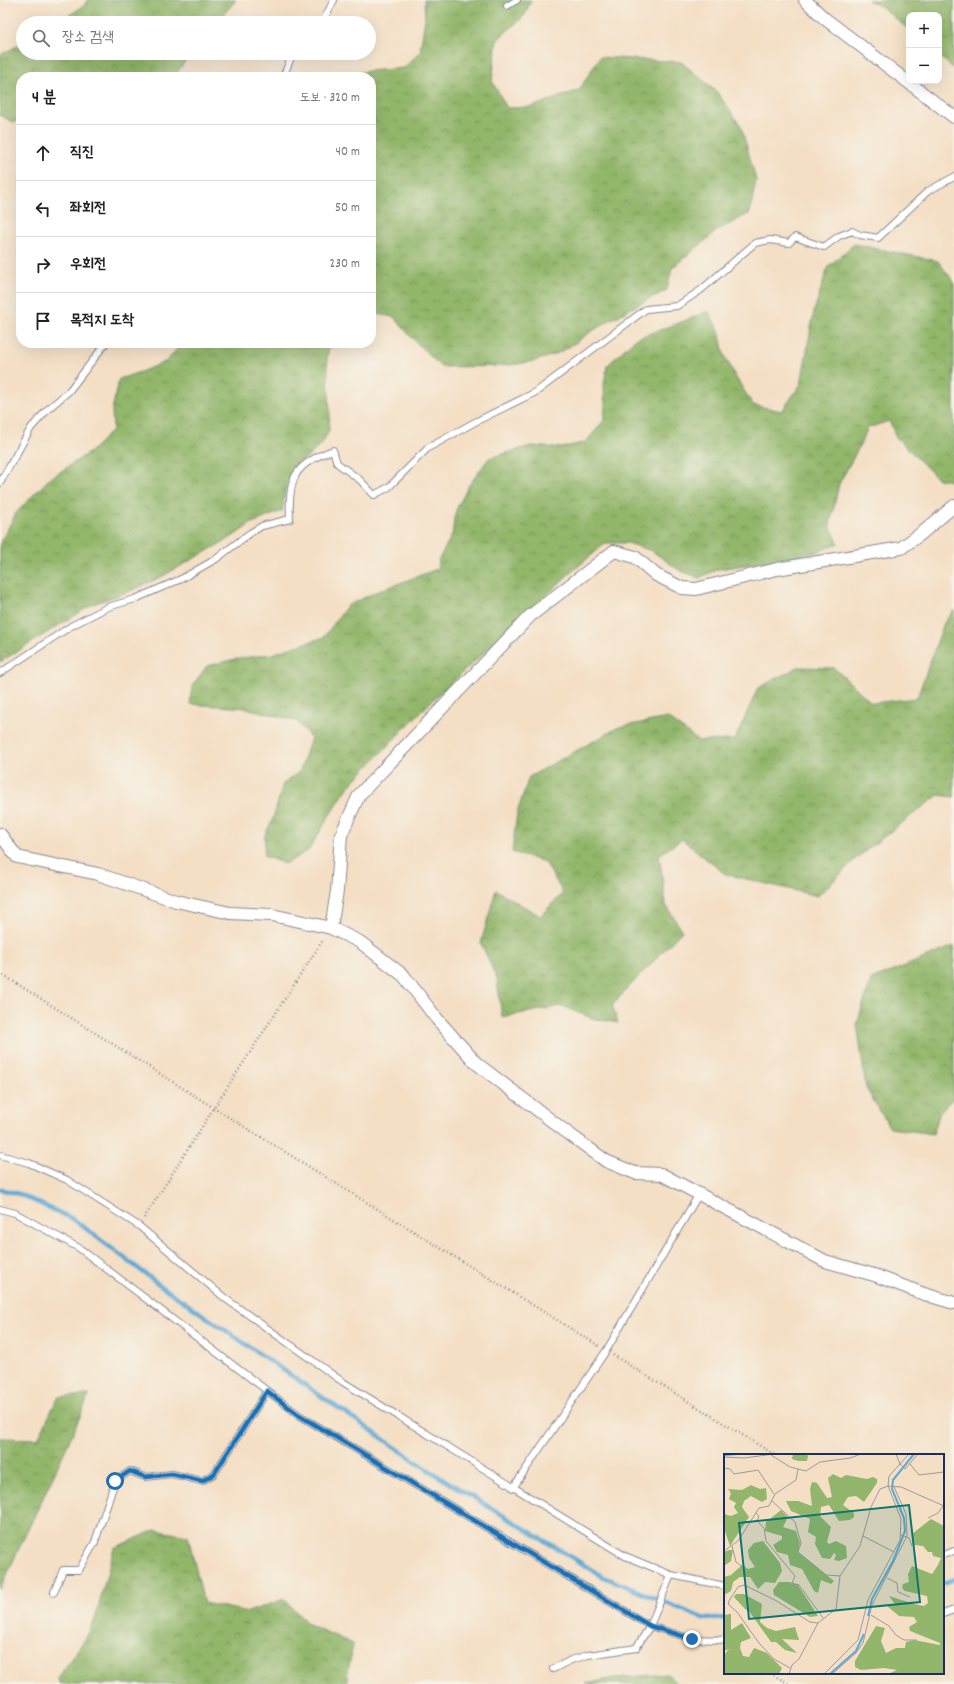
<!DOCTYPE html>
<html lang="ko">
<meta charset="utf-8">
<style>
:root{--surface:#fff;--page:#f6f6f6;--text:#202124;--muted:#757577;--line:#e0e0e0}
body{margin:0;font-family:Dekko,"Poor Story",sans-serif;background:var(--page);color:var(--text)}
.controls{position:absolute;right:12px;top:12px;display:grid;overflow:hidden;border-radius:8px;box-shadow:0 4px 16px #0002}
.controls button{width:36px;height:36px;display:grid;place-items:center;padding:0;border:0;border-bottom:1px solid var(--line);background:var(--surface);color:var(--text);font:20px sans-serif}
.stop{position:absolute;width:12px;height:12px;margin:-9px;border:3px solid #1f6fb2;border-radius:50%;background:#fff}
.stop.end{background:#1f6fb2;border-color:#fff;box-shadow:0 1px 4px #0008}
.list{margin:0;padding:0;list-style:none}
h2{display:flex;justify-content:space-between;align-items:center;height:52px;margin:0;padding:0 16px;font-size:17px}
h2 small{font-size:13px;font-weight:400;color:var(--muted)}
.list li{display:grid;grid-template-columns:26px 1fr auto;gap:12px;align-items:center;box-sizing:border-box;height:56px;padding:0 16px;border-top:1px solid var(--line)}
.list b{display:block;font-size:15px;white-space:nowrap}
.list em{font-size:13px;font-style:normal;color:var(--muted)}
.icon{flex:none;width:22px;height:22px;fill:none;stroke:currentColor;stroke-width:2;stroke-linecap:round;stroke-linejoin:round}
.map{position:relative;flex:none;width:954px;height:1684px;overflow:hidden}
.search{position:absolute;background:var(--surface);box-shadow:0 4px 16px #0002;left:16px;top:16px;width:360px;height:44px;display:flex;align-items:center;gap:10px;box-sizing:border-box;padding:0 14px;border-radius:22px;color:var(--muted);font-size:15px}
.panel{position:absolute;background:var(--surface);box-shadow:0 4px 16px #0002;left:16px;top:72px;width:360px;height:276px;border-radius:16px}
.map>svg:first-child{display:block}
.forest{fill:url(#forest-crowns);stroke:#567264}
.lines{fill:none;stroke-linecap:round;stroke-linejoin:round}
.stream{stroke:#5da9d6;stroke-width:4.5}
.lane-casing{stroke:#888792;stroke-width:8}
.street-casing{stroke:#888792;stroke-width:14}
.path{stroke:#888792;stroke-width:2.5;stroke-dasharray:1 3;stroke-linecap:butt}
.lane{stroke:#fff;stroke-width:6}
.street{stroke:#fff;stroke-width:12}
.route{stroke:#1f6fb2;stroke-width:5}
.inset-river{fill:none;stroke:#5da9d6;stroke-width:2}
.inset-road{fill:none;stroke:#9d999c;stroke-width:1}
.view{fill:#0f766e;fill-opacity:0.15;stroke:#0f766e;stroke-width:2}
.inset-edge{fill:none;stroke:#1b2f5e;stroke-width:2}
</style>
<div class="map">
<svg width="954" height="1684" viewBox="0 0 954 1684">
<defs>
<pattern id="forest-crowns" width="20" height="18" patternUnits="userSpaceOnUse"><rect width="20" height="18" fill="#92b66b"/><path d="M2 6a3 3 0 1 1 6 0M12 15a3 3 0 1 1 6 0" fill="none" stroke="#76945b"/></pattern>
</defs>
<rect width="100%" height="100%" fill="#f7f3e8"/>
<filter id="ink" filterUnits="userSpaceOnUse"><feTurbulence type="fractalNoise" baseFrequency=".025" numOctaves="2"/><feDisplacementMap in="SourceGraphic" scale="8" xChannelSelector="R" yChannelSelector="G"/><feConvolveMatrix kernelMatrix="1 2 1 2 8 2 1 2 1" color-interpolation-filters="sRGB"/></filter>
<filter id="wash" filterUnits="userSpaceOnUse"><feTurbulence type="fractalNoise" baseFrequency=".012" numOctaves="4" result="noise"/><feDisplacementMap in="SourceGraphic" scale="16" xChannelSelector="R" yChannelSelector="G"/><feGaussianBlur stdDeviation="0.9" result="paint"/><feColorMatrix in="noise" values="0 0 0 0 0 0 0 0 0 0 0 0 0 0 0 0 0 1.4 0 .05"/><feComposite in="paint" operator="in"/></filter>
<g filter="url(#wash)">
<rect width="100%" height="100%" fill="#f4dfc5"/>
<g class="forest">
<polygon points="87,0 236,0 216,23 57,23 85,5"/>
<path d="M424,0H531L525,15L497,40L492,81L507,108L531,107L579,90L600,57L681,62L716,91L741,126L756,180L750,213L718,230L672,268L667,290C641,302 617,316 592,331C580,339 567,350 553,355C518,369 478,366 441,367L411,337L394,317L371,313V77H337L368,71L404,68L420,52L425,18Z"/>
<polygon points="868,0 954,0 954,69 939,56 939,15 909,15 909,30 883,8"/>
<polygon points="23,43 23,53 191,53 174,77 21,77 21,121 13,122 0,115 0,55"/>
<polygon points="854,244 938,261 954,282 954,481 938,479 896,437 889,421 868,428 858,449 839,484 830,525 838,543 817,552 772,561 718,569 699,578 679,570 652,551 628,543 606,543 569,574 434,699 396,737 349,786 329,816 309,850 285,864 264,856 265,835 274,816 283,784 300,771 311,738 297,721 246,708 190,704 192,686 207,666 235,659 272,654 324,637 347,606 376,592 437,569 439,559 452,535 456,510 469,485 489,458 531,446 561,448 586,442 605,419 604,384 607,366 635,339 679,323 708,311 719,331 724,354 735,376 753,405 782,411 801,384 814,311 828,267"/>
<polygon points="182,343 330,343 327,357 330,412 329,430 322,444 294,469 286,486 282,511 252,523 232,537 161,577 133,590 93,604 0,662 0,543 16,513 48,480 90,452 113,430 112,410 119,379 143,371 167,361"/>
<polygon points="954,610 954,797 938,795 859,856 818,896 725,874 682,839 659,855 666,905 682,931 612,1005 618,1023 591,1018 562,1006 502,1017 497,979 481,943 496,890 540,916 563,893 545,862 512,852 517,813 529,777 619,727 668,718 698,741 735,740 758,688 798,667 834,668 872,703 917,698 944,623"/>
<polygon points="954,946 954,1097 940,1112 933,1134 890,1128 866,1088 857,1024 871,980"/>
<path d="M89,1395C62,1461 29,1525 0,1590V1438L38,1439L58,1397Z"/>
<polygon points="155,1530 188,1536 204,1603 248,1612 284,1599 308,1624 353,1644 346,1684 59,1684 58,1678 87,1636 95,1619 114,1548"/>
<polygon points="668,1674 676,1684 586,1684 613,1678"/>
</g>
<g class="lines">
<g class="stream">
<polyline points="0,1189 19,1194 73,1219 164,1288 427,1469 604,1577 705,1619 725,1618"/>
<polyline points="943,1583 954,1579"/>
</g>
</g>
</g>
<g filter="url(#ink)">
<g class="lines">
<g class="lane-casing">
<g id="lane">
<polyline points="507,6 517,0"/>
<polyline points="322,23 334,0"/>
<polyline points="283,77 293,53"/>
<polyline points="0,483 31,428 48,409 69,391 106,343"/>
<path d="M0,673L71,626L108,607L135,599L181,579L216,559L250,533L262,526L290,519C288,478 294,464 333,450L337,463L360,480L374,495L389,487L428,448L475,422L536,392L646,309L677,306L701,290L755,243L770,240L789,243L795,237L824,247L839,236L852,231L860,235L878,238L928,191L954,177"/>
<polyline points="0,1155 29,1163 67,1180 139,1226 226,1299 343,1382 625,1556 671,1575 725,1586"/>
<polyline points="0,1209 15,1213 79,1248 299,1415 650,1626 692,1639 725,1640"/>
<polyline points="513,1488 606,1351 699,1194"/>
<polyline points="943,1555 954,1551"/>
<polyline points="54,1592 63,1570 79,1570 95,1542 115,1481 130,1471 145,1477 172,1474 202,1481 214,1474 267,1391"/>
<polyline points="943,1614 954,1610"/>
<polyline points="553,1669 571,1660 588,1655 636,1648 650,1626 671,1575"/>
</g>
</g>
<g class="street-casing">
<g id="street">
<polyline points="805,0 824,18 954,117"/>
<polyline points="0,834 17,857 98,874 176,901 230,913 272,915 331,928 360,942 404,976 437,1019 476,1063 561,1128 606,1161 635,1173 661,1174 825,1261 874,1275 924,1294 954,1303"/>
<polyline points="331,928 337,891 341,835 359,795 530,616 614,551 635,557 656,575 682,588 696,589 777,569 901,548 922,533 954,506"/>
</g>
</g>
<g class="path">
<polyline points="0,973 214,1108 599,1346"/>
<polyline points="144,1218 214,1108 323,940"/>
<polyline points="613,1355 775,1455"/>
<polyline points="770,1673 789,1684"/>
</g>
<use href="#lane" class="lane"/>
<use href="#street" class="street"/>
</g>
</g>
<g class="lines" filter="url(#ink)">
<polyline class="route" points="115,1481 130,1471 145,1477 172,1474 202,1481 214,1474 267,1391 299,1415 650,1626 692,1639"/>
</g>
<g transform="translate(724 1454)">
<rect width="220" height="220" fill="#f4dfc5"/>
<path d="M69,0H82L84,2L83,7H74L68,5ZM109,20L117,24L122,21L143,25L149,23L153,25V29L140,48L132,42L124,43L119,51L130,59V63L126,66L115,67L105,51L97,53L96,62L107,73L103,88L105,90L112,87L122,92L123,104L115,107L110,106L112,101L110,99L106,105L98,104L91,90L92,83L84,78L86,65L67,57L62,47H74L88,52L86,35L88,28L93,29L103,44L108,43L104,24ZM27,31L36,35L42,34L43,45L38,48L27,42L20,47L18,53L25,63L6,92L0,74V60L7,62L14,59L10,53L12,49L5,45L7,39L4,35L18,36ZM57,56L64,63L59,73L72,77L76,89L74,98L110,127L107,130L97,126L94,139L90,137L78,115L66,111L64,101L53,98L49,91L58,85V82L41,77L42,68ZM207,65L220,72V220H164L173,216L160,214L137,216L131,213V207L152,172L161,174L157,187L162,199L172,194H181L182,188L190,186L216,191V189L186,177L185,173L193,168L190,163L175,162L163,152L171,150L165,142L190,150L200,152L204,149L203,142L181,137L178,134L179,130L185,128L184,120L188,112L208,120L214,111L217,104L209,102L208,98H204L199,92L190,91L188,80ZM39,87L56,109L58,117L51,129L41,128L34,135L26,123H16L9,128L7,137L0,141V123L7,121L18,111L24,115L31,113L25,104L24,96L30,89ZM5,96H9L7,107L0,112V98ZM55,128H65L74,131L94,162L86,163L50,141L49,136ZM12,140H20L38,150L36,168L43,174L52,177L71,173L75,186L58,185L73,199L61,196L52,188H47L25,157L21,155L10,143ZM7,160V176L18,169L27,184L17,188L16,194L19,202L25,203L30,194L43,199L58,214L55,220H0V201L5,195L0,197V161Z" fill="#92b66b"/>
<path class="inset-river" d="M0,1L14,0M144,162L148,145L169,107L181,77L180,64L168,35L169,26L190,0M106,220L132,197L140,180"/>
<path class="inset-road" d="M185,0L176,10L181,15L194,0M47,1L66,13L82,17L96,8L126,4L137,0M0,3L20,4L50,0M186,10L195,21L220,18M0,14L6,15L10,20L34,16L50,40M48,47L71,68L77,89L74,98L102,121L116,122M32,59L35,62L33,67L40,74L42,87L71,122L68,129L75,131L99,164M204,64L214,59L219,52M177,81L185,84L188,92M139,82L170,98M8,92L12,108L20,114M0,97L14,87L35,54L45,52L51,40L72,26L74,15M163,124L173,129L174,138L186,143M147,161L165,172L172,181L180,186H193M66,214L50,205L35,189L13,158L4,150L5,147L14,133L20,131L51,146L86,168L94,169M65,220L68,211L75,205L94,169L112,155L116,122L136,92L147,53L156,35L164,32L177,33L220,52M100,220L134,186L144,146L176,86L177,65L164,32L165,22L176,10L172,0M108,220L132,199L139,189L148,151L183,82L182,60L170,33"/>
<path class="view" d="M185,51L196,148L25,165L15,69Z"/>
<rect width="220" height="220" class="inset-edge"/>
</g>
</svg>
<div class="controls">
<button>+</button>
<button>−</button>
</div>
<div class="stop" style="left:115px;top:1481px"></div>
<div class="stop end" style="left:692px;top:1639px"></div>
<div class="search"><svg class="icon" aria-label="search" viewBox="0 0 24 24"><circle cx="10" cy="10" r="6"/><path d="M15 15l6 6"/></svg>장소 검색</div>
<section class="panel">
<h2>4 분<small>도보 · 320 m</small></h2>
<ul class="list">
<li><svg class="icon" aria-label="ahead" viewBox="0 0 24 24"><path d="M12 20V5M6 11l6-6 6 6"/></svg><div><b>직진</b></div><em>40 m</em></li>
<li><svg class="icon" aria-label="left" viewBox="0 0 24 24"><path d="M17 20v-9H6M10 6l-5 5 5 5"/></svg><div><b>좌회전</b></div><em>50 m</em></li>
<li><svg class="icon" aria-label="right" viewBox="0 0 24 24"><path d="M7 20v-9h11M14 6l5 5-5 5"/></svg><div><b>우회전</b></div><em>230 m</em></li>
<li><svg class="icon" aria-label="arrive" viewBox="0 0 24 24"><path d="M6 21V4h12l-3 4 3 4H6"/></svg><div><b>목적지 도착</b></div></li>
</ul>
</section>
</div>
